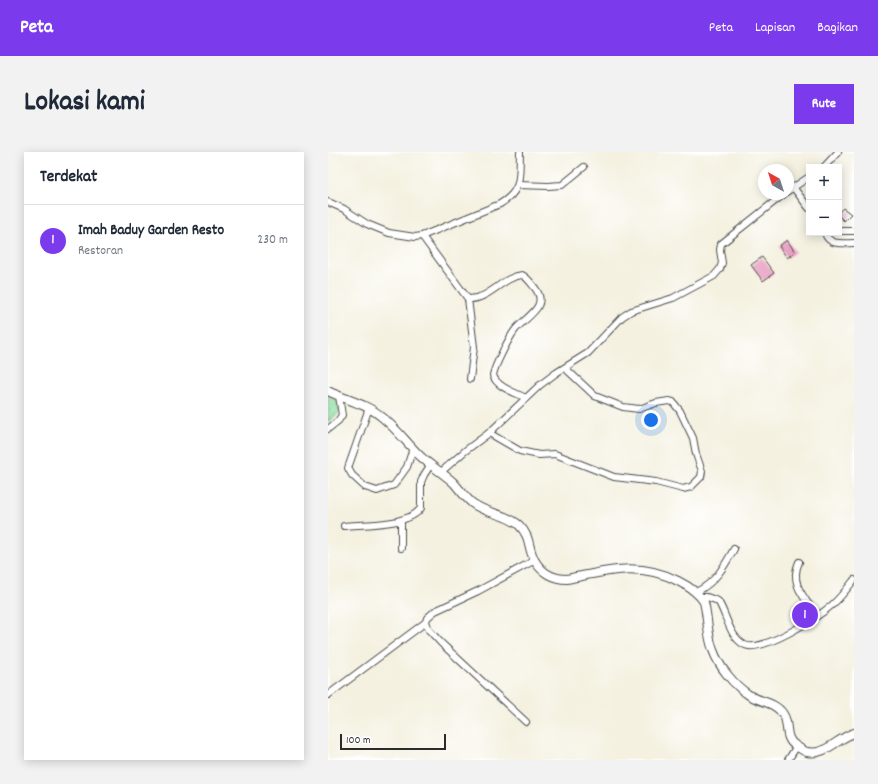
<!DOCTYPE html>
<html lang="id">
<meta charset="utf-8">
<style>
:root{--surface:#fff;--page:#f2f2f3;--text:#1f2937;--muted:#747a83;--line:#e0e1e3;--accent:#7c3aed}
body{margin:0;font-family:Dekko,sans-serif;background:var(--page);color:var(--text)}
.controls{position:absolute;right:12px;top:12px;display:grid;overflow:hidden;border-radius:0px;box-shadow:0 2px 10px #0003}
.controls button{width:36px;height:36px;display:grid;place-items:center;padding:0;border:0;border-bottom:1px solid var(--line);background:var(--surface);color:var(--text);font:20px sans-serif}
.compass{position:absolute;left:430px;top:12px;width:36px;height:36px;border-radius:50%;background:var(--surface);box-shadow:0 2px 10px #0003;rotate:321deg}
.scale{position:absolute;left:12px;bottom:10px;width:106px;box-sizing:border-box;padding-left:4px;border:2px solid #2b2b2b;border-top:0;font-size:11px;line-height:14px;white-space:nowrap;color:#2b2b2b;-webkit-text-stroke:3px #fff;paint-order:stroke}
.you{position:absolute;left:323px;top:268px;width:14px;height:14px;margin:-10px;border:3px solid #fff;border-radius:50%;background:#1a73e8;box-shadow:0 0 0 6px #1a73e833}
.badge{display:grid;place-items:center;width:26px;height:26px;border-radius:50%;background:var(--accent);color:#fff;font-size:13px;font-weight:700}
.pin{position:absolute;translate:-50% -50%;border:2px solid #fff;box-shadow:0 1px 4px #0006}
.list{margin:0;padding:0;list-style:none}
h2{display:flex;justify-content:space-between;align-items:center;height:52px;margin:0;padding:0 16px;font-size:17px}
h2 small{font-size:13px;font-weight:400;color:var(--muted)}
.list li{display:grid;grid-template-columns:26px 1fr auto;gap:12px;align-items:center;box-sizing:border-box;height:72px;padding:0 16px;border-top:1px solid var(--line)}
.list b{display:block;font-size:15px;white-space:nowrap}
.list p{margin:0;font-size:13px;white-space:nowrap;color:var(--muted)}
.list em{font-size:13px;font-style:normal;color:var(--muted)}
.map{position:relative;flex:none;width:526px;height:608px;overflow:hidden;border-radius:0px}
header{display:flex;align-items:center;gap:24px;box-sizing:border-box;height:56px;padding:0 20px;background:var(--accent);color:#fff}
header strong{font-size:19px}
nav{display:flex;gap:22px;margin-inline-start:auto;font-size:14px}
.intro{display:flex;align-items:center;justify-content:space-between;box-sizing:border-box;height:96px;padding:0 24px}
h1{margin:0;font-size:28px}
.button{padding:10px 18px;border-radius:0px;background:var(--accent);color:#fff;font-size:14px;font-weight:700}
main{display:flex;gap:24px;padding:0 24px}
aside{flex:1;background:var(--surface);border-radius:0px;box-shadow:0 2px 10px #0003}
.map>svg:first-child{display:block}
.park{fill:url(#park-dots);stroke:#5c8566}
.building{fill:#e8a1c3}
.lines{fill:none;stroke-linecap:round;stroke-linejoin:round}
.minor-casing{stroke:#494946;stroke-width:8}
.tertiary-casing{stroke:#494946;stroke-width:10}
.minor{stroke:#fff;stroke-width:6}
.tertiary{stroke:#fff;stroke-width:8}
</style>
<header>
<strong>Peta</strong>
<nav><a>Peta</a><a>Lapisan</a><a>Bagikan</a></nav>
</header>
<div class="intro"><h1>Lokasi kami</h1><a class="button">Rute</a></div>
<main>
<aside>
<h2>Terdekat<small></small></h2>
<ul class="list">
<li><span class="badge">1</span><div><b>Imah Baduy Garden Resto</b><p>Restoran</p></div><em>230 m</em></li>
</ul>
</aside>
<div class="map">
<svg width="526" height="608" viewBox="0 0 526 608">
<defs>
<pattern id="park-dots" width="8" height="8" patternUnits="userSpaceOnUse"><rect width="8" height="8" fill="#8cdfa1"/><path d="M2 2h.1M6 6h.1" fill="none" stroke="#79c08b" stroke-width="1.8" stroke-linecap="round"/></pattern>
</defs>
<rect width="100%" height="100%" fill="#fff"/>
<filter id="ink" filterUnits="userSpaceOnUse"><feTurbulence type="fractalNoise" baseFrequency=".025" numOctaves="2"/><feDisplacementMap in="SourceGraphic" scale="8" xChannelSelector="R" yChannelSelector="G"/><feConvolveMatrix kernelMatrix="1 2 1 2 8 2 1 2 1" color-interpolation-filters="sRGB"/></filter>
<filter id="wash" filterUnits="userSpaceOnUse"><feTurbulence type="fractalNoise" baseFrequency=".012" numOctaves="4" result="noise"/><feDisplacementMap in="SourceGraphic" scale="16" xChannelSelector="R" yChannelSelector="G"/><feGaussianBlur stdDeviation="0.9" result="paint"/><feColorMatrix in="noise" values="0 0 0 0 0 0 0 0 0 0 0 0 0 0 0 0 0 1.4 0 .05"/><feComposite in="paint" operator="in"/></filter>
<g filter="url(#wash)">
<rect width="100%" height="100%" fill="#f4f1e0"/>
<polygon class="park" points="0,243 10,250 12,260 0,270"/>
<g id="blocks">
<g class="building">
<polygon points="515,56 523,62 516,69 511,64 511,60"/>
<polygon points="459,88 467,100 459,106 451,94"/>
<polygon points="434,105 446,121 435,129 423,113"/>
</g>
</g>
</g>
<g filter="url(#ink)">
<use href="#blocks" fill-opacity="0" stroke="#494946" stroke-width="1"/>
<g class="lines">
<g class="minor-casing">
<g id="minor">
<polyline points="496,15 510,0"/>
<polyline points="190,33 220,34 234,33 256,15"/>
<polyline points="465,35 481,56"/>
<polyline points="460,39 481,25"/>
<path d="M0,50L16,57L39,72L61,81L87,85L94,84L172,52C195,38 191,25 192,0"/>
<polyline points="511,79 526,79"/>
<path d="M497,81C501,94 515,91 526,91"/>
<polyline points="94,84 140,147 146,195 142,227"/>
<path d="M140,147C161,148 174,125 194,123C199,125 203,131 207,136C222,155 197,165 187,178C181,186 167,213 165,223C168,235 188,241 198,246"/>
<polyline points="41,256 20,316 24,323 37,335 49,339 66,333 79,315 85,296"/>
<polyline points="0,277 10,269 14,263 11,244"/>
<polyline points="161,281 192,299 211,303 227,302 286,325 328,330 355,337 363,335 373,325 374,319 368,302 365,286 352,259 345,250 341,249 328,251 311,257 295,255 267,244 237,216"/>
<polyline points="113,320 137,299 161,281 212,233 228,221 260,201 294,165 303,159 345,146 386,124 392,117 394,111 392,98 393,92 456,42"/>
<polyline points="73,369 73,396"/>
<path d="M16,374C36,372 81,374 93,356V330L96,323L103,312"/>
<path d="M471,410C461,432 477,446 489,464"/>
<path d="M368,440C387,431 396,415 406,397"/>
<path d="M373,445H379L390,449C399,463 401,485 417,493C434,501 490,465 504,453C513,445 519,437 526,428"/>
<polyline points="0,543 98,470"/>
<polyline points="198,570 113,491 101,478 98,470 99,466 107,459 150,439 207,408"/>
<polyline points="460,608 469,594"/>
</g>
</g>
<g class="tertiary-casing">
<path id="tertiary" d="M0,239C18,248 39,252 54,265C68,276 78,290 90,302C101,313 115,321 126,331C132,338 137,345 144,351C158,362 177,361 191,373C204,386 199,396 207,409C214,421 226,427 239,427C280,419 311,409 350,429C360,434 370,440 376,450C380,466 379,483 385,498C391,515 406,533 421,543C432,550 447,550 455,562C462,572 455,586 468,594C472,596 475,599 479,600C497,604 510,586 526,581"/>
</g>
<use href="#minor" class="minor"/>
<use href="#tertiary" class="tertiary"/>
</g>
</g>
</svg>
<div class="controls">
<button>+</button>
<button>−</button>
</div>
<svg class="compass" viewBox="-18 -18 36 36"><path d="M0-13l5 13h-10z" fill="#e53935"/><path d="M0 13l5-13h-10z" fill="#747a83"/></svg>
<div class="scale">100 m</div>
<div class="you"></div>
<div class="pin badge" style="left:477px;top:463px">1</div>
</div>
</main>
